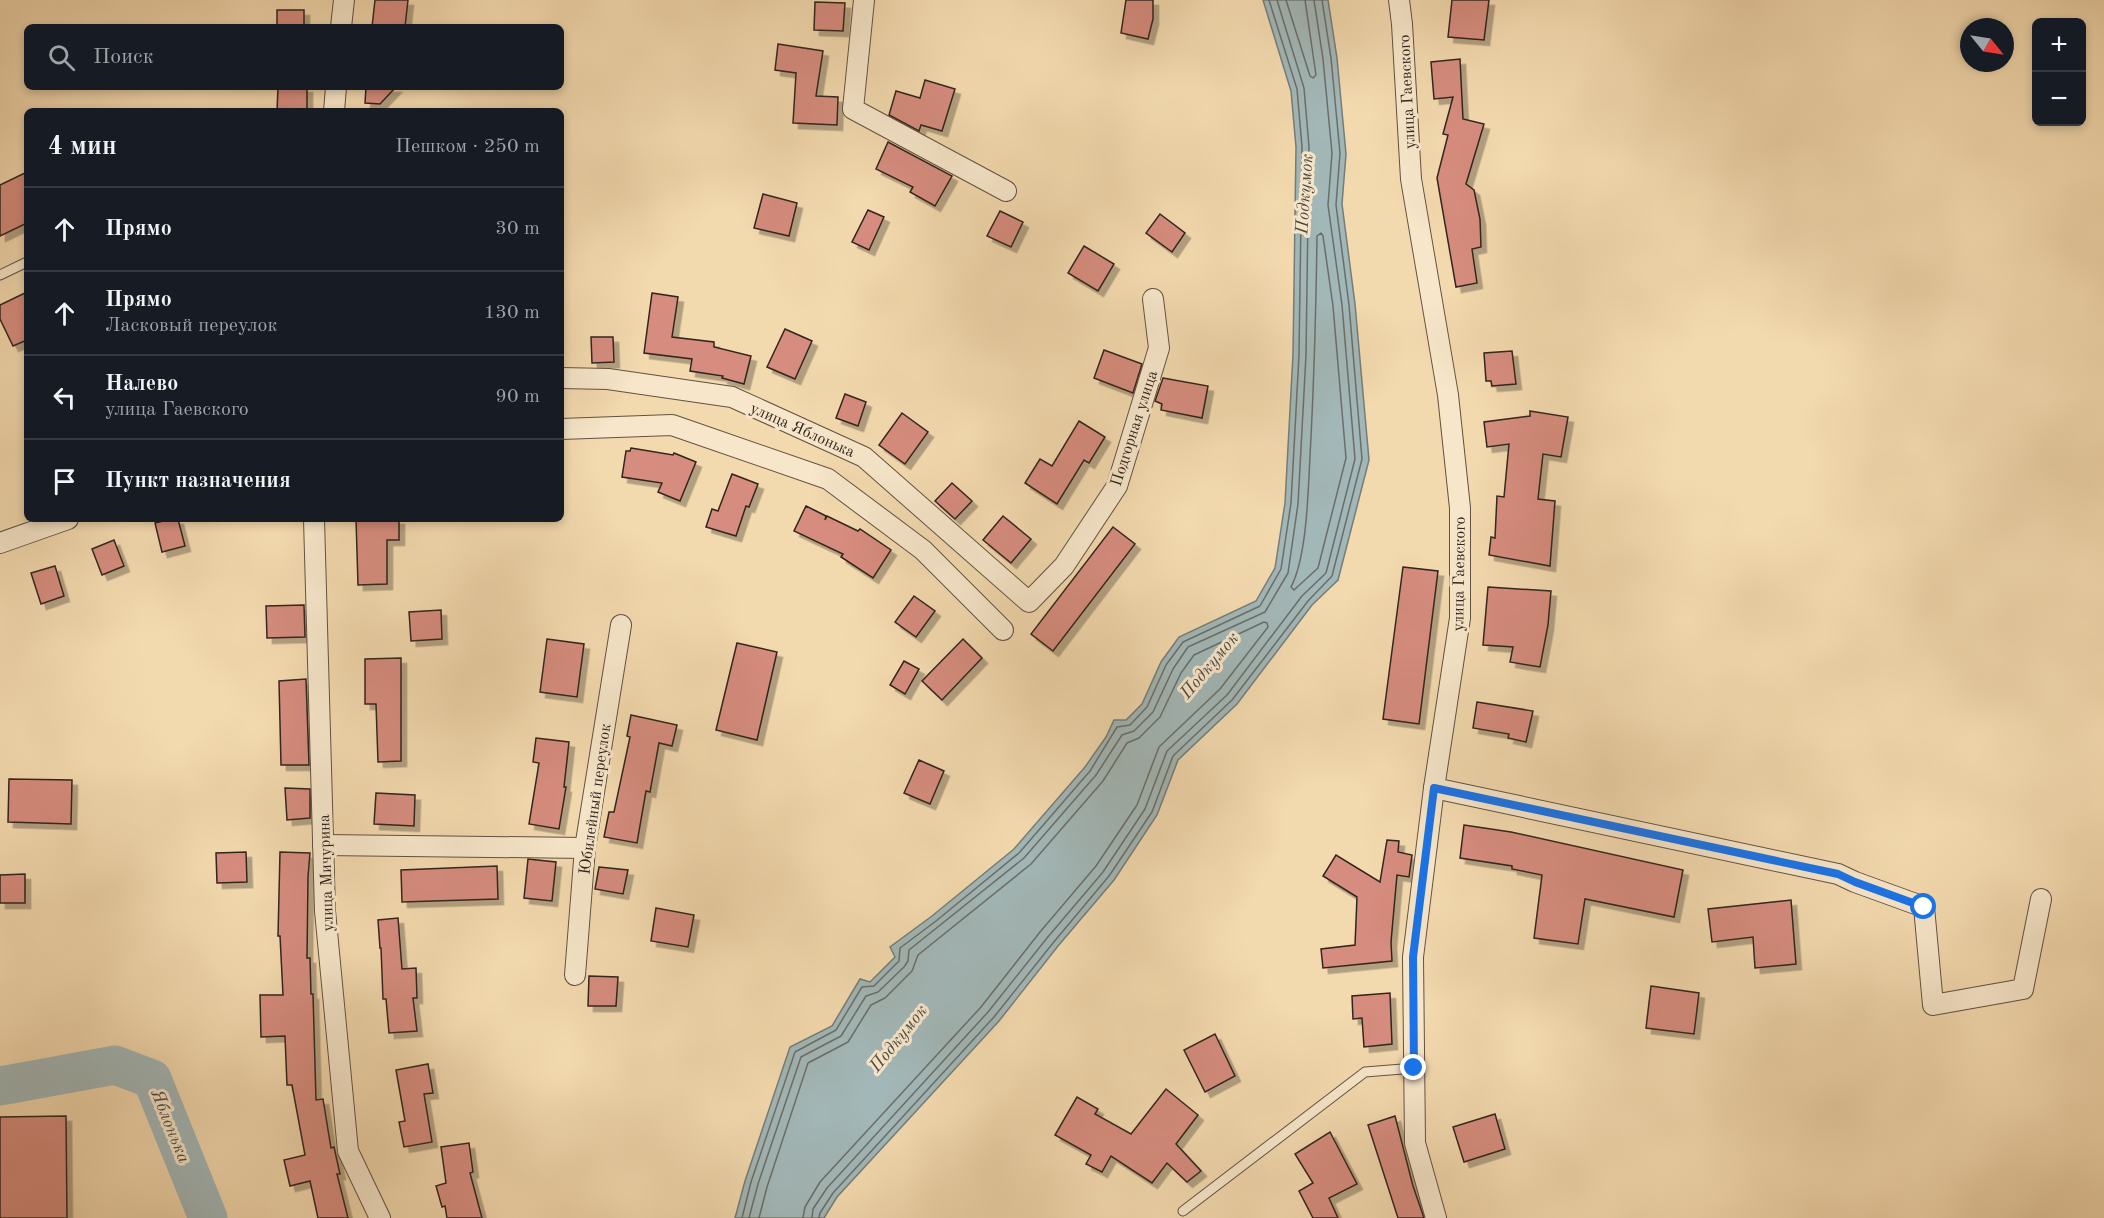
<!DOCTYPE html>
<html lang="ru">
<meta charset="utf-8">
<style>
:root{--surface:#171b24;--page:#242831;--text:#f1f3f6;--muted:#9ea1a6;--line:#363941}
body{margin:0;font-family:"Old Standard TT",serif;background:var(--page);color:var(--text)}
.controls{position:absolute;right:18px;top:18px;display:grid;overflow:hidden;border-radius:9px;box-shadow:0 3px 9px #0003}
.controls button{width:54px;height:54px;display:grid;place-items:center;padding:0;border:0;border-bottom:2px solid var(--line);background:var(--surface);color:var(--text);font:30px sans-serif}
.compass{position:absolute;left:1960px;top:18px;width:54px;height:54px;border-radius:50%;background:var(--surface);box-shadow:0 3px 9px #0003;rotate:120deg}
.stop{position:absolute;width:18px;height:18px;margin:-14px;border:4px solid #1a73e8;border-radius:50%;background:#fff}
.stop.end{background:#1a73e8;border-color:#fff;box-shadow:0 2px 6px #0008}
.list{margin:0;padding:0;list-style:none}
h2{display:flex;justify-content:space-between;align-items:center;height:78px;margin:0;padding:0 24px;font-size:26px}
h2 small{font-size:20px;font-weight:400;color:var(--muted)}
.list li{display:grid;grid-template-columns:39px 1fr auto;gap:18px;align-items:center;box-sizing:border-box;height:84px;padding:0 24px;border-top:2px solid var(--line)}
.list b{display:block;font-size:22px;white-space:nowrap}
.list p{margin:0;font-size:20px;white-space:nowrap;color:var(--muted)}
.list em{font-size:20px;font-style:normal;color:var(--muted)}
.icon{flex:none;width:33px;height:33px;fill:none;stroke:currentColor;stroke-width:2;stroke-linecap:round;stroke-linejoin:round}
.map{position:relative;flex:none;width:2104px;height:1218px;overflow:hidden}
.search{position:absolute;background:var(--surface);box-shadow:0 3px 9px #0003;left:24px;top:24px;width:540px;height:66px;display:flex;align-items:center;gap:15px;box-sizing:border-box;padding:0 21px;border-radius:9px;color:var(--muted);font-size:22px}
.panel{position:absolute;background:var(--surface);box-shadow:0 3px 9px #0003;left:24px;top:108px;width:540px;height:414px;border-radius:9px}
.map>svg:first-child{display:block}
.water{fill:#a2b7b7;stroke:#757d79;stroke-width:1.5}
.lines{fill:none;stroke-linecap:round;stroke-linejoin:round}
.shore{stroke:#6a6e6a;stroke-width:1.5}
.river{stroke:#a2b7b7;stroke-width:39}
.building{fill:#d68c7e;stroke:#32251d;stroke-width:1.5;filter:url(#shadow)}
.service-casing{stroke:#625241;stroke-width:11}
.minor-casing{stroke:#625241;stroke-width:22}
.service{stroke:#f7e6ca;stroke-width:9}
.minor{stroke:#f7e6ca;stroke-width:20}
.route{stroke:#1a73e8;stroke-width:8}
.labels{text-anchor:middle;stroke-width:6;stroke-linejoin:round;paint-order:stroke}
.street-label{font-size:16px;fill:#32251d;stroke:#f7e6ca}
.water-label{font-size:18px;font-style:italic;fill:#4e4a44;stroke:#f7e6ca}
</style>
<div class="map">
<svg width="2104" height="1218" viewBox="0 0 2104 1218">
<defs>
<filter id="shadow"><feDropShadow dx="5.5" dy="5.5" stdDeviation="0" flood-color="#0004"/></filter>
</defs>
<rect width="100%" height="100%" fill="#f3d9ae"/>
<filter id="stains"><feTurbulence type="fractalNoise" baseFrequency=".00333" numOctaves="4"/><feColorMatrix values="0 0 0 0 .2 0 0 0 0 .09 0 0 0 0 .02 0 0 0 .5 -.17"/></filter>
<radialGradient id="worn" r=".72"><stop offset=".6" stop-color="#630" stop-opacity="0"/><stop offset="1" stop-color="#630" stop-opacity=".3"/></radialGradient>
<polygon class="water" points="1263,0 1328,0 1337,58 1346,154 1342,204 1355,304 1369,460 1338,580 1312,605 1237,704 1178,760 1157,815 1114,880 1058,946 999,1021 837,1197 824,1218 735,1218 745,1181 790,1047 832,1026 860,979 870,982 895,957 890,947 932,916 1014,849 1085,767 1106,737 1114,720 1126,720 1142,704 1161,662 1179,637 1256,601 1275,568 1285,503 1293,354 1296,147 1291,91"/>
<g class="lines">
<g class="shore">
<polyline points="1286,0 1310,76 1313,78 1316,75 1305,0"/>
<path d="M1321,233L1323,236L1333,306L1346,458L1318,568L1294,590L1291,587C1307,556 1308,493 1310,456C1314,383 1316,310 1317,236Z"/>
<polyline points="742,1218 751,1182 795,1052 836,1030 862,987 874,986 899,961 900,948 936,921 1019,853 1090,771 1117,727 1130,725 1147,707 1166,665 1183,642 1260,606 1281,569 1291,503 1299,355 1302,147 1297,89 1269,0"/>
<polyline points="749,1218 758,1184 801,1057 841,1036 866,996 878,992 904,967 908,961 909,950 1024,858 1096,775 1122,735 1134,731 1153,712 1173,669 1188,647 1265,612 1288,573 1298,504 1306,355 1309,147 1304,88 1277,0"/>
<polyline points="759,1218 767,1187 808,1063 848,1042 871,1005 885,998 912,971 918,955 1031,864 1103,781 1127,743 1139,738 1160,717 1181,673 1194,655 1264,622 1267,623 1268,627 1220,689 1159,747 1137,805 1096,866 1040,932 981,1007 820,1182 805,1207 803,1218"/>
<polyline points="812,1218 813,1209 827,1188 988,1012 1047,938 1103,872 1145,809 1167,751 1227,695 1302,596 1326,573 1355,459 1342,305 1328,205 1332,153 1323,59 1314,0"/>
<polyline points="819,1218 820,1213 833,1193 994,1017 1053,943 1109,876 1152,812 1173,756 1232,700 1308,601 1332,576 1362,459 1349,305 1336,205 1340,153 1331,58 1322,0"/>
</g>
<polyline class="river" points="0,1086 115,1065 152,1079 208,1218"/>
</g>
<g class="building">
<polygon points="375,0 408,0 405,27 372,27"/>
<polygon points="1126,0 1153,0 1153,19 1148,39 1121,33"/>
<polygon points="1452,0 1489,0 1484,40 1448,37"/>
<polygon points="815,2 845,3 843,31 814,30"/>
<rect x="277" y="10" width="27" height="17"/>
<polygon points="778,44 823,51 816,96 838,97 837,125 793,123 796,73 775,70"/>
<polygon points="1460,59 1463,119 1484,124 1466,184 1474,190 1480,219 1481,247 1472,249 1477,283 1456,287 1437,178 1448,135 1443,134 1453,97 1434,99 1431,62"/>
<polygon points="925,80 955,89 942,131 921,125 919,131 889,115 896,91 920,98"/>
<polygon points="278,87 307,87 307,111 277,111"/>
<polygon points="366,87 396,87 380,104 365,103"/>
<polygon points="888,142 952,176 935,206 910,192 913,187 876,169"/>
<polygon points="27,172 27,223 0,236 0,185"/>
<polygon points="763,194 797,203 789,236 754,228"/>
<polygon points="868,210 884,217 869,250 852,242"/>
<polygon points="1000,211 1023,222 1011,247 987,236"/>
<polygon points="1160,214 1185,233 1172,252 1146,233"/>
<polygon points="1084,246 1114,264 1098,291 1068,273"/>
<polygon points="27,292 27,340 13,346 0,319 0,305"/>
<polygon points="652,293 678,297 672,337 714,342 714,347 751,356 744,384 722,378 723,376 690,371 692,359 644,353"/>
<polygon points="785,329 812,341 795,379 767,367"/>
<polygon points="591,337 613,337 614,362 592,363"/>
<polygon points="1104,350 1142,364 1133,393 1094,378"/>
<polygon points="1512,351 1516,384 1492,386 1491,381 1486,381 1484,353"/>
<polygon points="1163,378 1208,386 1202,418 1161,410 1162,404 1155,401"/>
<polygon points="845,394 866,402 858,426 836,418"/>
<polygon points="1530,411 1568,417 1561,457 1543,454 1538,499 1555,501 1550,566 1489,555 1491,537 1495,538 1497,496 1504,497 1509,444 1487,447 1484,422 1530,416"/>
<polygon points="902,413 928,432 905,464 879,445"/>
<polygon points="1079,421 1105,437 1089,463 1084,460 1057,504 1025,483 1040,459 1052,466"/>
<polygon points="631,448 673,455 674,453 696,462 680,501 658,492 662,483 622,477 626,451 630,451"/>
<polygon points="732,474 758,484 749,507 746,506 736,536 706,527 712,509 718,511"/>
<polygon points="952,483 972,501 955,519 935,501"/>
<polygon points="806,506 826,516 825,520 827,516 858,531 860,529 891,550 873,578 841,557 843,554 794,531"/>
<polygon points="1003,516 1031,539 1011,563 983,540"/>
<polygon points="172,519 178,519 185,546 162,552 155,523"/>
<polygon points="356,519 399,519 399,540 387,540 387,584 358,585"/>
<polygon points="1113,527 1135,544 1053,651 1031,634"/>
<polygon points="114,540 124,566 102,575 92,549"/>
<polygon points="55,566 64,596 41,604 31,573"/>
<polygon points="1403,567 1438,571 1419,724 1383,719"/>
<polygon points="1488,587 1551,591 1548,625 1540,667 1510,662 1513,647 1483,645"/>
<polygon points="914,596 935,611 916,637 895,622"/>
<polygon points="304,605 305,637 267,638 266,606"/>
<polygon points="441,610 442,639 411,641 409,612"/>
<polygon points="547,639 584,644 577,697 540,692"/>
<polygon points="963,639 982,658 942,700 922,681"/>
<polygon points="737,643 777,652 757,740 716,730"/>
<polygon points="401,658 401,761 378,762 376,704 365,704 365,659"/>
<polygon points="904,661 919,669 905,694 890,685"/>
<polygon points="306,679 309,765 281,765 279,681"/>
<polygon points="1477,702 1533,711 1526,742 1508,738 1509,734 1473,728"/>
<polygon points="631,715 677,725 672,746 659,743 650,792 646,791 637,843 604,837 609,812 614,812 630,737 627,736"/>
<polygon points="536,738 569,742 564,787 566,787 559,829 529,824 539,763 533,762"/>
<polygon points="919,760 944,771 930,804 904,793"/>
<polygon points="9,779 72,780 71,824 8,822"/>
<polygon points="285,788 310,789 310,818 287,820"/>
<polygon points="376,793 415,795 414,826 374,824"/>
<polygon points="1464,825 1511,832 1683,870 1674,917 1585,899 1578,944 1534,938 1542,875 1512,869 1512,866 1460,858"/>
<polygon points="1387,840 1399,841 1398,852 1412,855 1409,877 1397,875 1391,942 1392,961 1323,968 1321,949 1355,945 1357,897 1323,876 1336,855 1380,882"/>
<polygon points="246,852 247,882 217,883 216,853"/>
<polygon points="280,852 310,853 308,877 307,958 310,958 311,994 313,994 316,1100 323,1099 331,1148 334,1147 340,1174 337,1174 348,1218 318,1218 310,1181 290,1186 284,1160 305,1155 292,1085 287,1085 285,1036 261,1037 260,995 283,995 280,936 278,936"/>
<polygon points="528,859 556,862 552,901 524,898"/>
<polygon points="497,866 498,899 402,902 401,870"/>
<polygon points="599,867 628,870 623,894 595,889"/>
<polygon points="25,874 25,903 0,903 0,875"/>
<polygon points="1791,900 1796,964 1755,968 1753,937 1712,942 1708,909"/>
<polygon points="656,908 694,915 688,947 651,941"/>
<polygon points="398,918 402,969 416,968 417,998 413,998 417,1031 389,1033 386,999 383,999 381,948 380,948 378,920"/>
<polygon points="589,976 618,977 616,1006 588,1006"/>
<polygon points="1651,986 1699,993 1694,1034 1646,1028"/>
<polygon points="1390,993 1392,1044 1364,1047 1362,1018 1353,1019 1352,996"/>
<polygon points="1215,1034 1235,1076 1205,1092 1184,1050"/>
<polygon points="428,1064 433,1093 424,1094 432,1142 404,1147 399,1122 405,1121 396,1070"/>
<polygon points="1166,1089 1198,1115 1176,1144 1201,1171 1187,1182 1167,1163 1152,1183 1111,1156 1102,1172 1086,1164 1091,1155 1055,1135 1077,1097 1098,1109 1095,1114 1131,1134"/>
<polygon points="1495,1114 1505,1149 1464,1162 1453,1127"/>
<polygon points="66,1116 67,1218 0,1218 0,1117"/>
<polygon points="1395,1116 1413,1186 1424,1218 1398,1218 1368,1125"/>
<polygon points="1330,1132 1357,1184 1329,1198 1338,1218 1313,1218 1299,1191 1313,1183 1295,1154"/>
<polygon points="469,1143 473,1172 470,1173 482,1218 447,1218 445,1206 442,1207 436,1186 446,1183 441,1147"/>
</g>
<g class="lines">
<g class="service-casing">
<g id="service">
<polyline points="0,275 27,262"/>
<polyline points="1183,1211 1365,1072 1415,1068"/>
</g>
</g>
<g class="minor-casing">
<g id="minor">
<polyline points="864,0 853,109 1006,191"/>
<polyline points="1399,0 1402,24 1411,179 1448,395 1460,508 1460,618 1434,788 1413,957 1415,1143 1436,1218"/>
<polyline points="341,27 344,0"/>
<polyline points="334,111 336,87"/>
<polyline points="561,378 608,379 732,397 864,457 1029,602 1064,566 1117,486 1159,348 1153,299"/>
<polyline points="561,429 672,425 828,479 923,550 1003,630"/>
<polyline points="314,519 325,911 348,1151 380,1218"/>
<polyline points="0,543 68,519"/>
<polyline points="1434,788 1838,874 1855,882 1924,907 1933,1005 2023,989 2041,899"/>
<polyline points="323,845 585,848"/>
<polyline points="575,975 585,848 621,625"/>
</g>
</g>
<use href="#service" class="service"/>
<use href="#minor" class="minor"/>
</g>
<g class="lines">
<polyline class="route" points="1414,1068 1413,957 1434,788 1838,874 1855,882 1924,907"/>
</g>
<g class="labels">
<g class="street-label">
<text transform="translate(1406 92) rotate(-93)" y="6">улица Гаевского</text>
<text transform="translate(1133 428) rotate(-72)" y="6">Подгорная улица</text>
<text transform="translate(803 429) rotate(24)" y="6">улица Яблонька</text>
<text transform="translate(1458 574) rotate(-89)" y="6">улица Гаевского</text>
<text transform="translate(594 799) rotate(-82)" y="6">Юбилейный переулок</text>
<text transform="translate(325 873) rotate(-92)" y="6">улица Мичурина</text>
</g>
<g class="water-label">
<text transform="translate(1304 194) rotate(-86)" y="6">Подкумок</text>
<text transform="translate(1209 665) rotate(-50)" y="6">Подкумок</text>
<text transform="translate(898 1038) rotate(-51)" y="6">Подкумок</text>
<text transform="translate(171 1126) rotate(68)" y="6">Яблонька</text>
</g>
</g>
<rect width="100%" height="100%" filter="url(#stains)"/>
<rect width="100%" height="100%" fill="url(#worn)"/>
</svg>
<div class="controls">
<button>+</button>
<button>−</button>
</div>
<svg class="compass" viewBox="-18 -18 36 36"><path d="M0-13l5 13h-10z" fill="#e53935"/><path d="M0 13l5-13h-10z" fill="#9ea1a6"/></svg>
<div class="stop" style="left:1924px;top:907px"></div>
<div class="stop end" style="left:1414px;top:1068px"></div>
<div class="search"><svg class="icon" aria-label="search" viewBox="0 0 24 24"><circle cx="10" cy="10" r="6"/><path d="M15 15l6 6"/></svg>Поиск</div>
<section class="panel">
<h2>4 мин<small>Пешком · 250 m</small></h2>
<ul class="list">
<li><svg class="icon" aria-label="ahead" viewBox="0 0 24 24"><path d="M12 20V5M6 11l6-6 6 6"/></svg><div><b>Прямо</b></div><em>30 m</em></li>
<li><svg class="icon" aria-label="ahead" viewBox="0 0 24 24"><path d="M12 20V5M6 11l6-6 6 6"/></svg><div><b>Прямо</b><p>Ласковый переулок</p></div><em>130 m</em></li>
<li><svg class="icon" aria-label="left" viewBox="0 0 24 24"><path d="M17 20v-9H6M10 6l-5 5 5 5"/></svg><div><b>Налево</b><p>улица Гаевского</p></div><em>90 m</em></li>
<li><svg class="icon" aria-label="arrive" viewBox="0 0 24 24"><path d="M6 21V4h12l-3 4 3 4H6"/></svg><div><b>Пункт назначения</b></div></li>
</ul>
</section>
</div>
